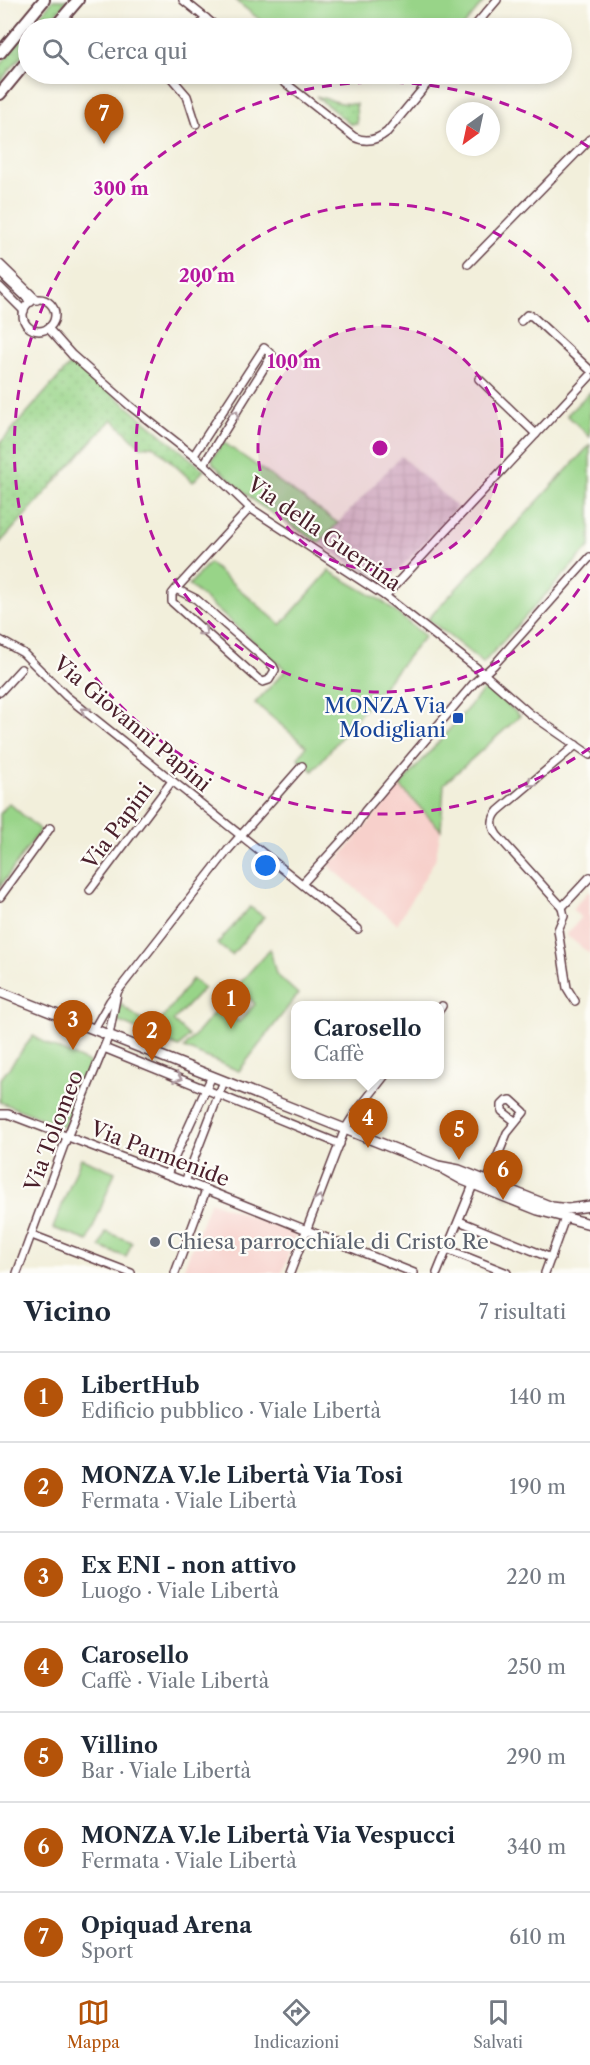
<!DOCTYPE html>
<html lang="it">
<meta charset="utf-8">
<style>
:root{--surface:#fff;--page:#f6f6f7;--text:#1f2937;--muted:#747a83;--line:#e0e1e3;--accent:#b45309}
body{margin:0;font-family:"Libre Caslon Text",serif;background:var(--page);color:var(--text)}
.compass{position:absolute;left:446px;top:102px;width:54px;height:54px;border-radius:50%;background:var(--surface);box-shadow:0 3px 9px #0003;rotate:213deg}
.you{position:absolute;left:266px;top:866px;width:21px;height:21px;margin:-15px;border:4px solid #fff;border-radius:50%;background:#1a73e8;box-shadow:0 0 0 9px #1a73e833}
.badge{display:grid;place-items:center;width:39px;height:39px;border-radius:50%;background:var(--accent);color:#fff;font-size:20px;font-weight:700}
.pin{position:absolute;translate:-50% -50px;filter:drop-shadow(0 2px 3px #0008)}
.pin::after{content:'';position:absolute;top:32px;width:21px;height:18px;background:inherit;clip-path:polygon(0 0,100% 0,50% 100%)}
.popup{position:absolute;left:291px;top:1001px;width:153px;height:78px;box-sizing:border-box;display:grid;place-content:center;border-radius:12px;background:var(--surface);filter:drop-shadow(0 2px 4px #0005);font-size:20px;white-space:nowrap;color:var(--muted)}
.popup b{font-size:22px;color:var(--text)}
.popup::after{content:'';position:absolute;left:50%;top:100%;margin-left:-12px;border:12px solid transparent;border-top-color:var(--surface)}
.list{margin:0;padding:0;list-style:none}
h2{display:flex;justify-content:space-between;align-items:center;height:78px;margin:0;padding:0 24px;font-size:26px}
h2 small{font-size:20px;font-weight:400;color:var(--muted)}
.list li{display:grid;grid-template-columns:39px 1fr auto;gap:18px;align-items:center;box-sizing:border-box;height:90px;padding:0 24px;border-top:2px solid var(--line)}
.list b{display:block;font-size:22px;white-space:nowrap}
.list p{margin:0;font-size:20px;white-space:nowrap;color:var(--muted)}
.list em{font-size:20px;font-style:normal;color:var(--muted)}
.icon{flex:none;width:33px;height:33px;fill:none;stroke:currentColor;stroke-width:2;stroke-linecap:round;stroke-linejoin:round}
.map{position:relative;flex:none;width:590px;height:1273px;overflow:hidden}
.search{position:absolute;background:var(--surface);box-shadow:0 3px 9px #0003;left:18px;right:18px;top:18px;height:66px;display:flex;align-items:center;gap:15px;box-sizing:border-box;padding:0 21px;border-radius:33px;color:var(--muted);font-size:22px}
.sheet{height:708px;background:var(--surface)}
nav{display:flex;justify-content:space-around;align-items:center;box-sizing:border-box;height:84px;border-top:2px solid var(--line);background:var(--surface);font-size:16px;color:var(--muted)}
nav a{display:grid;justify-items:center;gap:3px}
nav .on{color:var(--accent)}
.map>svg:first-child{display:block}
.built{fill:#f7d0cb}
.industrial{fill:url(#industrial-grid)}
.grass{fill:url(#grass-dots);stroke:#717a5a;stroke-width:1.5}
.green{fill:#98d488;stroke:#717a5a;stroke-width:1.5}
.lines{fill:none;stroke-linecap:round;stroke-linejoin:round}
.minor-casing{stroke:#633e45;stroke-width:10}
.secondary-casing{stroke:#633e45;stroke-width:12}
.primary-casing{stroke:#633e45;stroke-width:14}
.minor{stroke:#fff;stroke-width:7}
.secondary{stroke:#fff;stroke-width:9}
.primary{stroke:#fff;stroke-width:10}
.oneway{stroke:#ae9aa0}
.ring{fill:none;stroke:#b5179e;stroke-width:3;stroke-dasharray:10 8}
.transit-dot{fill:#1a4fb4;stroke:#fdfcf7;stroke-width:2}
.worship-dot{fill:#6b7280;stroke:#fdfcf7;stroke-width:2}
.labels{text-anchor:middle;stroke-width:4.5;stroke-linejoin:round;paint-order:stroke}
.street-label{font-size:21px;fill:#4a1f2b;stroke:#fdfcf7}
.transit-label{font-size:21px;fill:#164399;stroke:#fdfcf7;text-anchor:end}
.worship-label{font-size:21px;fill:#5b616d;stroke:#fdfcf7;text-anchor:start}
.centre{fill:#b5179e;stroke:#fdfcf7;stroke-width:3}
.ring-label{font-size:18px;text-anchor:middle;font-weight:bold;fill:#b5179e;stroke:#fdfcf7;stroke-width:4.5;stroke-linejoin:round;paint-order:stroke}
</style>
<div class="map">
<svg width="590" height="1273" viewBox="0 0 590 1273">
<defs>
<pattern id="industrial-grid" width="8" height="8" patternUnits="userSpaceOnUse" patternTransform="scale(1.5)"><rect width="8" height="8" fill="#d2bec2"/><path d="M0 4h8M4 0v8" fill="none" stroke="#b6a3a7"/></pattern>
<pattern id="grass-dots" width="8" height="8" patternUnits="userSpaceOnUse" patternTransform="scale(1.5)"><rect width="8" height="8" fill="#98d488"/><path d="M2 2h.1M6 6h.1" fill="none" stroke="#84b676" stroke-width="1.8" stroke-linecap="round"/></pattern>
</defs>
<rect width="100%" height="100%" fill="#fdfcf7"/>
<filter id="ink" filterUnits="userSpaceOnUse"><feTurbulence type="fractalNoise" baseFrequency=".0167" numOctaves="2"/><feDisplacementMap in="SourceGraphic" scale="12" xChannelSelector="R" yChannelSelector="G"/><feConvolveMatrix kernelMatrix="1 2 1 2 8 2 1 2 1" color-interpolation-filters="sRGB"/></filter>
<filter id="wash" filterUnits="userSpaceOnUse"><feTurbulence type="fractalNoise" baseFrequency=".008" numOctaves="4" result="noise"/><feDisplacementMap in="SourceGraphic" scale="24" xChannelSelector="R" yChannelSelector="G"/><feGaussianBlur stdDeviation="1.35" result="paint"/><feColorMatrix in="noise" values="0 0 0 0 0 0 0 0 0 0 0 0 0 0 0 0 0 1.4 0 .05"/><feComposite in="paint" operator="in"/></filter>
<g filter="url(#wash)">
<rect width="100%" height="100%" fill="#f2efdb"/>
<g class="built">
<polygon points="400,786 441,830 435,860 397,924 329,866 333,860 339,858"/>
<polygon points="590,890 590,954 566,935 581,918 572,909"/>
<polygon points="210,1201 296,1234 282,1273 182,1273"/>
</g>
<polygon class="industrial" points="401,456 457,507 384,586 319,543"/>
<g class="grass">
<polygon points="53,0 68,0 44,28 30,28"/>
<polygon points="28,30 28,48 0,82 0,65"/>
<polygon points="316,96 341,103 356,104 357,124 350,124"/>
<polygon points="73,361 204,470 193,482 154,446 141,447 112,419 0,543 0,443"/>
</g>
<g class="green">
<polygon points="235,0 485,0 462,28 270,28"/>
<polygon points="325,74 413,74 338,84"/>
<polygon points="590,392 590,437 567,415"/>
<polygon points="223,442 338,523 319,543 258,504 213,464 212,459"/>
<polygon points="590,445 590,546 483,663 428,619"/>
<polygon points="209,563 281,625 329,571 382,601 425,636 313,771 298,758 306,746 255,703 286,670 189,585"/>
<polygon points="487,686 520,716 444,784 441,830 400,786"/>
<polygon points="9,803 40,830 0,887 0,814"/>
<polygon points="250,907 264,917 232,955 217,944"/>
<polygon points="270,949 276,974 298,994 239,1071 184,1048 219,1007 239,1022 255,1004 238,985"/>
<polygon points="192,979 204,988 173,1021 189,1036 179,1047 117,1021 119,1003 154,1030"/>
<polygon points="33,1036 51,1046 92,1064 64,1127 0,1102 0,1080"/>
<polygon points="81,1158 115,1172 88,1241 53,1228"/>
<polygon points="106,1232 132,1242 126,1257 100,1247"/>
</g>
</g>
<g filter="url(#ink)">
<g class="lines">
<g class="minor-casing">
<g id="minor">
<polyline points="183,0 218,28"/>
<polyline points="197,28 206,18"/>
<polyline points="473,28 497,0"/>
<polyline points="168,74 187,96 196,124"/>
<path d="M274,74L354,137C366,143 377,140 387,132L435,74"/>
<polyline points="0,264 37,300"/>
<polyline points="468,264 590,139"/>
<polyline points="0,273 31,302"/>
<polyline points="0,287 24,311"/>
<circle cx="39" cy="315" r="16"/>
<polyline points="521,321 527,315 532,316 590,370"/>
<polyline points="48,328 72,355 130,406 204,464 250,508 385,596 483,673 529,713 590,755"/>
<polyline points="479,379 536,434"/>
<polyline points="194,455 264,348 272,355 204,464"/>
<polyline points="176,589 196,599 273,666 275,670 269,680 263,682 258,679 172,602 172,594 176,589 250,508"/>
<polyline points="385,596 590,376"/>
<polyline points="0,640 23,653 66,696 358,929"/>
<polyline points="0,692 21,669"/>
<polyline points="303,883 356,825 365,811 474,683 494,665 590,557"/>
<polyline points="90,890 172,781"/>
<polyline points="0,897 50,828"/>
<polyline points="562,907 590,877"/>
<path d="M575,1001L567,988L558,930L564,916L562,907L497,835C491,826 491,819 498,811L576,745"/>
<polyline points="440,1009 442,1006"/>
<polyline points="94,1029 110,1001 228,850 302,766"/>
<polyline points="104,1048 340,1144"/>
<polyline points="0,1114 8,1114 197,1186 414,1273"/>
<polyline points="167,1174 212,1076"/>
<polyline points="185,1182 224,1081"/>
<polyline points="487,1182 507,1133 524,1112 511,1100 506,1101 502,1105 502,1111 516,1122"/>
<polyline points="459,1221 551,1258"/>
<polyline points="32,1235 131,1273"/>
<polyline points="447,1249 507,1273"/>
<polyline points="17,1273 64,1145 109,1035 117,993"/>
<polyline points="175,1273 206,1190"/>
<polyline points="290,1273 345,1129 354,1115 386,1074"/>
<polyline points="437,1273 473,1185"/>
<polyline points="545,1273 565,1218"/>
</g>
</g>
<g class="secondary-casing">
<g id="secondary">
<polyline points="0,992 438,1166 459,1170 552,1207 568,1209 590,1206"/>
<polyline points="445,1170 463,1180 538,1210 590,1224"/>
</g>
</g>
<g class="primary-casing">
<g id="primary">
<polyline points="54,28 78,0"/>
<polyline points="0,53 44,0"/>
<polyline points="0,94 28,60"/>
</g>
</g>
<use href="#minor" class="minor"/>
<use href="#secondary" class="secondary"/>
<use href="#primary" class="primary"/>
</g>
<defs><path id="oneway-chevron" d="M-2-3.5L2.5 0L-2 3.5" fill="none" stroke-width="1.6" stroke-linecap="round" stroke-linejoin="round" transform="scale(1.5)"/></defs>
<g class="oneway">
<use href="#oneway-chevron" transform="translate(235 414) rotate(-58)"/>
<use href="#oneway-chevron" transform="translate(204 632) rotate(41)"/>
<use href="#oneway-chevron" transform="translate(85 711) rotate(-141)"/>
<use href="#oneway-chevron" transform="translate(531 783) rotate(140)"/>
<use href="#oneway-chevron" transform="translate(178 1078) rotate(22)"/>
<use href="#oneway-chevron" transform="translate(319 1199) rotate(-69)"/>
</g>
</g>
<circle cx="380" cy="448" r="122" fill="#b5179e" fill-opacity=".12"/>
<g class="ring">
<circle cx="380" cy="448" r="122"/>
<path d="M589 574A244 244 0 1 1 589 322"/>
<path d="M590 748A366 366 0 1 1 590 148"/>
</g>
<rect class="transit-dot" x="452" y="712" width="12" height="12" rx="3"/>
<circle class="worship-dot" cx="155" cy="1242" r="6"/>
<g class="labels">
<g class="street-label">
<text transform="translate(324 534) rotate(35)" y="7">Via della Guerrina</text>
<text transform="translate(132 724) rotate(40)" y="7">Via Giovanni Papini</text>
<text transform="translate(118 826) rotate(-53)" y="7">Via Papini</text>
<text transform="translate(54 1131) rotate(-69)" y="7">Via Tolomeo</text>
<text transform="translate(160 1154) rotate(21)" y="7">Via Parmenide</text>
</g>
<g class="transit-label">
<text x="446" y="713">MONZA Via<tspan x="446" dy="24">Modigliani</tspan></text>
</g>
<g class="worship-label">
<text x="167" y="1249">Chiesa parrocchiale di Cristo Re</text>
</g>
</g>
<circle cx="380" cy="448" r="9" class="centre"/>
<g class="ring-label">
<text x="121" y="195">300 m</text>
<text x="207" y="282">200 m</text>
<text x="294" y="368">100 m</text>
</g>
</svg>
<svg class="compass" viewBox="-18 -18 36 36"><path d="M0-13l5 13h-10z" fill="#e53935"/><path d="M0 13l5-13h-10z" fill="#747a83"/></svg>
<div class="you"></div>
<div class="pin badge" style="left:231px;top:1029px">1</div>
<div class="pin badge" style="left:152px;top:1061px">2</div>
<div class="pin badge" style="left:73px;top:1050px">3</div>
<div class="pin badge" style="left:368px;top:1148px">4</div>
<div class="popup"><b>Carosello</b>Caffè</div>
<div class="pin badge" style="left:459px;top:1160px">5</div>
<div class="pin badge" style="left:503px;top:1200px">6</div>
<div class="pin badge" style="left:104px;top:144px">7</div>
<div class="search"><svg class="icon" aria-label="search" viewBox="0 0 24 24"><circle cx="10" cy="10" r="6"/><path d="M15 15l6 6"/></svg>Cerca qui</div>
</div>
<section class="sheet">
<h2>Vicino<small>7 risultati</small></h2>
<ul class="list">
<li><span class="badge">1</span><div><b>LibertHub</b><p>Edificio pubblico · Viale Libertà</p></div><em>140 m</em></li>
<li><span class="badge">2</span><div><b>MONZA V.le Libertà Via Tosi</b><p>Fermata · Viale Libertà</p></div><em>190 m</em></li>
<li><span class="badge">3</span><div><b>Ex ENI - non attivo</b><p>Luogo · Viale Libertà</p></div><em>220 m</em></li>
<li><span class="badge">4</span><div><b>Carosello</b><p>Caffè · Viale Libertà</p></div><em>250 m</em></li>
<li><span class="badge">5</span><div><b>Villino</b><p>Bar · Viale Libertà</p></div><em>290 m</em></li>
<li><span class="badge">6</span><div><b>MONZA V.le Libertà Via Vespucci</b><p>Fermata · Viale Libertà</p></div><em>340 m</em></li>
<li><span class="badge">7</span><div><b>Opiquad Arena</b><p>Sport</p></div><em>610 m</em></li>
</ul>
</section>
<nav>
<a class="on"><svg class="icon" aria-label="map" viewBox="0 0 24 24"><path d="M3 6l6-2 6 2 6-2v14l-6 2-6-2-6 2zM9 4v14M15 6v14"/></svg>Mappa</a>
<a><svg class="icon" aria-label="directions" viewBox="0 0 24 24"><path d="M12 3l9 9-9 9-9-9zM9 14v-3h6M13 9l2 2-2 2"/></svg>Indicazioni</a>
<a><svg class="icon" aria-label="saved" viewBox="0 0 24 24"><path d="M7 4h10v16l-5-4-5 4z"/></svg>Salvati</a>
</nav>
